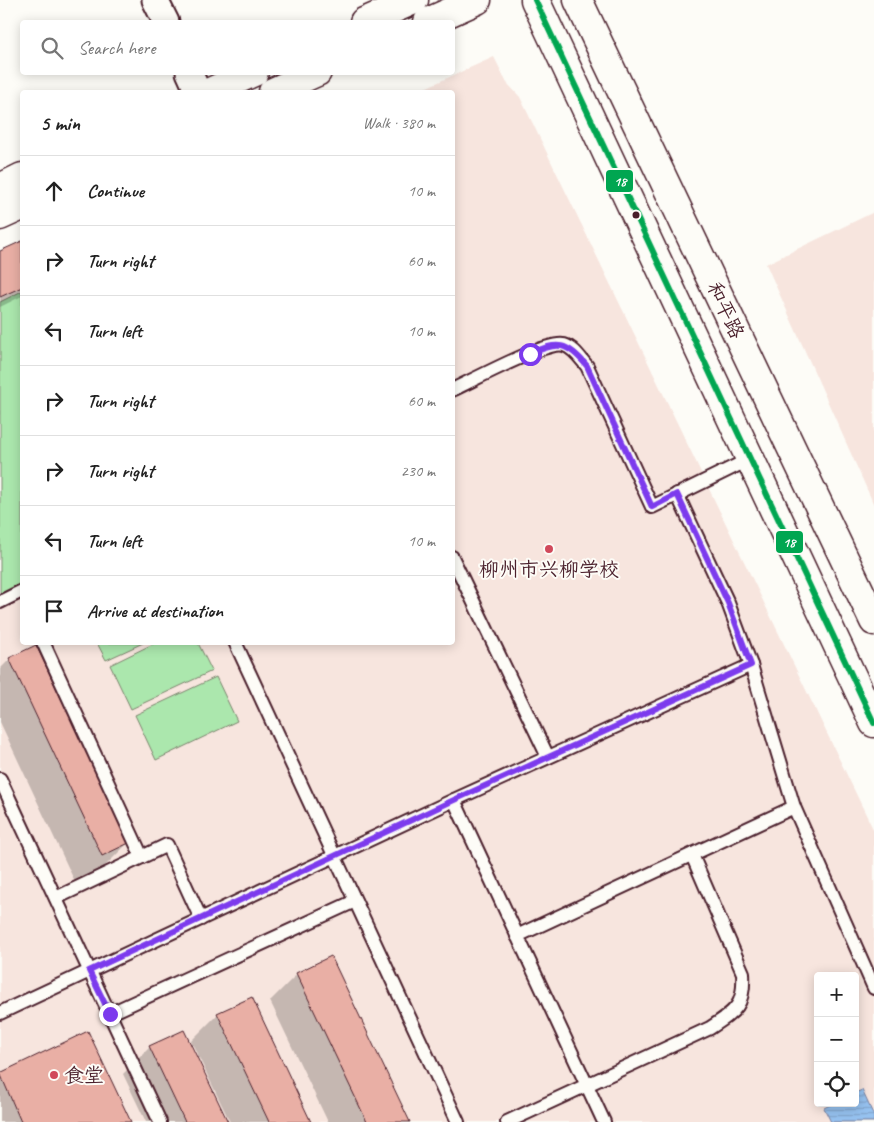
<!DOCTYPE html>
<meta charset="utf-8">
<style>
:root{--surface:#fff;--page:#f6f6f6;--text:#222;--muted:#767676;--line:#e0e0e0}
body{margin:0;font-family:Caveat,"LXGW WenKai TC",sans-serif;background:var(--page);color:var(--text)}
.controls{position:absolute;right:15px;bottom:15px;display:grid;overflow:hidden;border-radius:5px;box-shadow:0 2px 12px #0003}
.controls button{width:45px;height:45px;display:grid;place-items:center;padding:0;border:0;border-bottom:1px solid var(--line);background:var(--surface);color:var(--text);font:25px sans-serif}
.stop{position:absolute;width:15px;height:15px;margin:-11px;border:4px solid #7c3aed;border-radius:50%;background:#fff}
.stop.end{background:#7c3aed;border-color:#fff;box-shadow:0 1px 5px #0008}
.list{margin:0;padding:0;list-style:none}
h2{display:flex;justify-content:space-between;align-items:center;height:65px;margin:0;padding:0 20px;font-size:21px}
h2 small{font-size:16px;font-weight:400;color:var(--muted)}
.list li{display:grid;grid-template-columns:32px 1fr auto;gap:15px;align-items:center;box-sizing:border-box;height:70px;padding:0 20px;border-top:1px solid var(--line)}
.list b{display:block;font-size:19px;white-space:nowrap}
.list em{font-size:16px;font-style:normal;color:var(--muted)}
.icon{flex:none;width:28px;height:28px;fill:none;stroke:currentColor;stroke-width:2;stroke-linecap:round;stroke-linejoin:round}
.map{position:relative;flex:none;width:874px;height:1122px;overflow:hidden}
.search{position:absolute;background:var(--surface);box-shadow:0 2px 12px #0003;left:20px;top:20px;width:435px;height:55px;display:flex;align-items:center;gap:12px;box-sizing:border-box;padding:0 18px;border-radius:5px;color:var(--muted);font-size:19px}
.panel{position:absolute;background:var(--surface);box-shadow:0 2px 12px #0003;left:20px;top:90px;width:435px;height:555px;border-radius:5px}
.map>svg:first-child{display:block}
.built{fill:#f7e5de;fill-rule:evenodd}
.green{fill:#abe7ad;stroke:#7a836c}
.water{fill:url(#water-rules);stroke:#7881a1}
.shadow{fill:#0003}
.building{fill:#e9afa5;stroke:#4a1f2b}
.lines{fill:none;stroke-linecap:round;stroke-linejoin:round}
.service-casing{stroke:#4a1f2b;stroke-width:16}
.minor-casing{stroke:#4a1f2b;stroke-width:29}
.secondary-casing{stroke:#4a1f2b;stroke-width:31}
.service{stroke:#fdfcf7;stroke-width:12}
.minor{stroke:#fdfcf7;stroke-width:25}
.secondary{stroke:#fdfcf7;stroke-width:28}
.bus-1-casing{stroke:#fdfcf7;stroke-width:10}
.bus-1{stroke:#00a651;stroke-width:6}
.route{stroke:#7c3aed;stroke-width:6}
.bus-dot{fill:#4a1f2b;stroke:#fdfcf7;stroke-width:2}
.poi-dot{fill:#d1495b;stroke:#fdfcf7;stroke-width:2}
.labels{text-anchor:middle;stroke-width:4;stroke-linejoin:round;paint-order:stroke}
.street-label{font-size:20px;fill:#4a1f2b;stroke:#fdfcf7}
.poi-label{font-size:20px;fill:#4a1f2b;stroke:#fdfcf7}
.line-badge{stroke:#fdfcf7;stroke-width:2}
.badge-label{font-size:14px;text-anchor:middle;font-weight:bold;fill:#fff}
</style>
<div class="map">
<svg width="874" height="1122" viewBox="0 0 874 1122">
<defs>
<pattern id="water-rules" width="6" height="5" patternUnits="userSpaceOnUse" patternTransform="scale(1.25)"><rect width="6" height="5" fill="#96c2f0"/><path d="M0 2.5h6" fill="none" stroke="#83a6ce"/></pattern>
</defs>
<rect width="100%" height="100%" fill="#fdfcf7"/>
<filter id="ink" filterUnits="userSpaceOnUse"><feTurbulence type="fractalNoise" baseFrequency=".02" numOctaves="2"/><feDisplacementMap in="SourceGraphic" scale="10" xChannelSelector="R" yChannelSelector="G"/><feConvolveMatrix kernelMatrix="1 2 1 2 8 2 1 2 1" color-interpolation-filters="sRGB"/></filter>
<g filter="url(#ink)">
<g class="built">
<path d="M494,57L507,83L520,97L874,831V1122H0V297L22,287V642H452V92H416ZM818,976H855V1103H818Z"/>
<polygon points="874,212 874,505 766,264"/>
</g>
<g class="green">
<polygon points="22,291 22,594 0,605 0,302"/>
<polygon points="157,642 198,643 212,671 131,709 110,665"/>
<polygon points="97,643 143,643 106,660"/>
<polygon points="216,677 237,721 156,760 135,715"/>
</g>
<polygon class="water" points="862,1090 874,1116 874,1122 831,1122 824,1108 834,1103 855,1103 855,1093"/>
<g class="shadow">
<polygon points="22,243 22,296 0,307 0,253"/>
<polygon points="10,659 128,843 101,870 75,882 0,722 0,669"/>
<polygon points="297,974 408,1122 328,1122 270,1001"/>
<polygon points="218,1014 310,1122 230,1122 191,1041"/>
<polygon points="88,1033 129,1122 0,1122 0,1074"/>
<polygon points="150,1047 226,1122 146,1122 123,1074"/>
</g>
<g class="building">
<polygon points="22,241 22,287 0,297 0,251"/>
<polygon points="36,645 129,843 102,856 9,658"/>
<polygon points="331,956 410,1122 367,1122 296,973"/>
<polygon points="252,997 311,1122 269,1122 217,1013"/>
<polygon points="184,1030 228,1122 185,1122 149,1046"/>
<polygon points="88,1031 131,1122 21,1122 0,1073"/>
</g>
<g class="lines">
<g class="service-casing">
<g id="service">
<path d="M452,390C472,381 547,340 564,345C574,348 580,358 587,366L652,507L750,459"/>
<polyline points="677,494 728,603 751,665 794,807 874,988"/>
<polyline points="452,557 548,757"/>
<polyline points="0,602 22,591"/>
<polyline points="43,642 142,857"/>
<polyline points="235,642 458,1122"/>
<polyline points="0,779 160,1122"/>
<polyline points="454,800 604,1122"/>
<polyline points="56,898 167,845 201,919"/>
<polyline points="517,936 794,807"/>
<polyline points="0,1013 454,800 751,665"/>
<polyline points="109,1014 355,901"/>
<path d="M507,1122L710,1028C736,1011 745,1005 743,973L692,855"/>
</g>
</g>
<g class="minor-casing">
<g id="minor">
<polyline points="155,0 166,22"/>
<polyline points="189,72 198,92"/>
</g>
</g>
<g class="secondary-casing">
<g id="secondary">
<polyline points="535,0 874,723"/>
<polyline points="578,0 874,621"/>
<polyline points="364,22 414,0"/>
<polyline points="428,22 477,0"/>
<polyline points="210,92 254,72"/>
<polyline points="273,92 317,72"/>
<polyline points="0,188 22,177"/>
<polyline points="0,216 22,206"/>
</g>
</g>
<use href="#service" class="service"/>
<use href="#minor" class="minor"/>
<use href="#secondary" class="secondary"/>
<g class="bus-1-casing">
<polyline id="bus-1" points="535,0 874,723"/>
</g>
<use href="#bus-1" class="bus-1"/>
</g>
</g>
<g class="lines" filter="url(#ink)">
<path class="route" d="M110,1014L89,971L454,800L751,665L728,603L677,494L652,507L587,366C567,342 558,341 530,354"/>
</g>
<circle class="bus-dot" cx="636" cy="215" r="4.5"/>
<g class="poi-dot">
<circle cx="549" cy="549" r="5"/>
<circle cx="54" cy="1075" r="5"/>
</g>
<g class="labels">
<g class="street-label">
<text transform="translate(726 310) rotate(65)" y="7">和平路</text>
</g>
<g class="poi-label">
<text x="549" y="576">柳州市兴柳学校</text>
<text x="64" y="1082" text-anchor="start">食堂</text>
</g>
</g>
<g class="line-badge">
<rect x="605" y="169" width="29" height="24" rx="5" fill="#00a651"/>
<rect x="775" y="530" width="29" height="24" rx="5" fill="#00a651"/>
</g>
<g class="badge-label">
<text x="620" y="186">18</text>
<text x="789" y="547">18</text>
</g>
</svg>
<div class="controls">
<button>+</button>
<button>−</button>
<button><svg class="icon" aria-label="locate" viewBox="0 0 24 24"><circle cx="12" cy="12" r="6"/><path d="M12 2v4M12 18v4M2 12h4M18 12h4"/></svg></button>
</div>
<div class="stop" style="left:530px;top:354px"></div>
<div class="stop end" style="left:110px;top:1014px"></div>
<div class="search"><svg class="icon" aria-label="search" viewBox="0 0 24 24"><circle cx="10" cy="10" r="6"/><path d="M15 15l6 6"/></svg>Search here</div>
<section class="panel">
<h2>5 min<small>Walk · 380 m</small></h2>
<ul class="list">
<li><svg class="icon" aria-label="ahead" viewBox="0 0 24 24"><path d="M12 20V5M6 11l6-6 6 6"/></svg><div><b>Continue</b></div><em>10 m</em></li>
<li><svg class="icon" aria-label="right" viewBox="0 0 24 24"><path d="M7 20v-9h11M14 6l5 5-5 5"/></svg><div><b>Turn right</b></div><em>60 m</em></li>
<li><svg class="icon" aria-label="left" viewBox="0 0 24 24"><path d="M17 20v-9H6M10 6l-5 5 5 5"/></svg><div><b>Turn left</b></div><em>10 m</em></li>
<li><svg class="icon" aria-label="right" viewBox="0 0 24 24"><path d="M7 20v-9h11M14 6l5 5-5 5"/></svg><div><b>Turn right</b></div><em>60 m</em></li>
<li><svg class="icon" aria-label="right" viewBox="0 0 24 24"><path d="M7 20v-9h11M14 6l5 5-5 5"/></svg><div><b>Turn right</b></div><em>230 m</em></li>
<li><svg class="icon" aria-label="left" viewBox="0 0 24 24"><path d="M17 20v-9H6M10 6l-5 5 5 5"/></svg><div><b>Turn left</b></div><em>10 m</em></li>
<li><svg class="icon" aria-label="arrive" viewBox="0 0 24 24"><path d="M6 21V4h12l-3 4 3 4H6"/></svg><div><b>Arrive at destination</b></div></li>
</ul>
</section>
</div>
